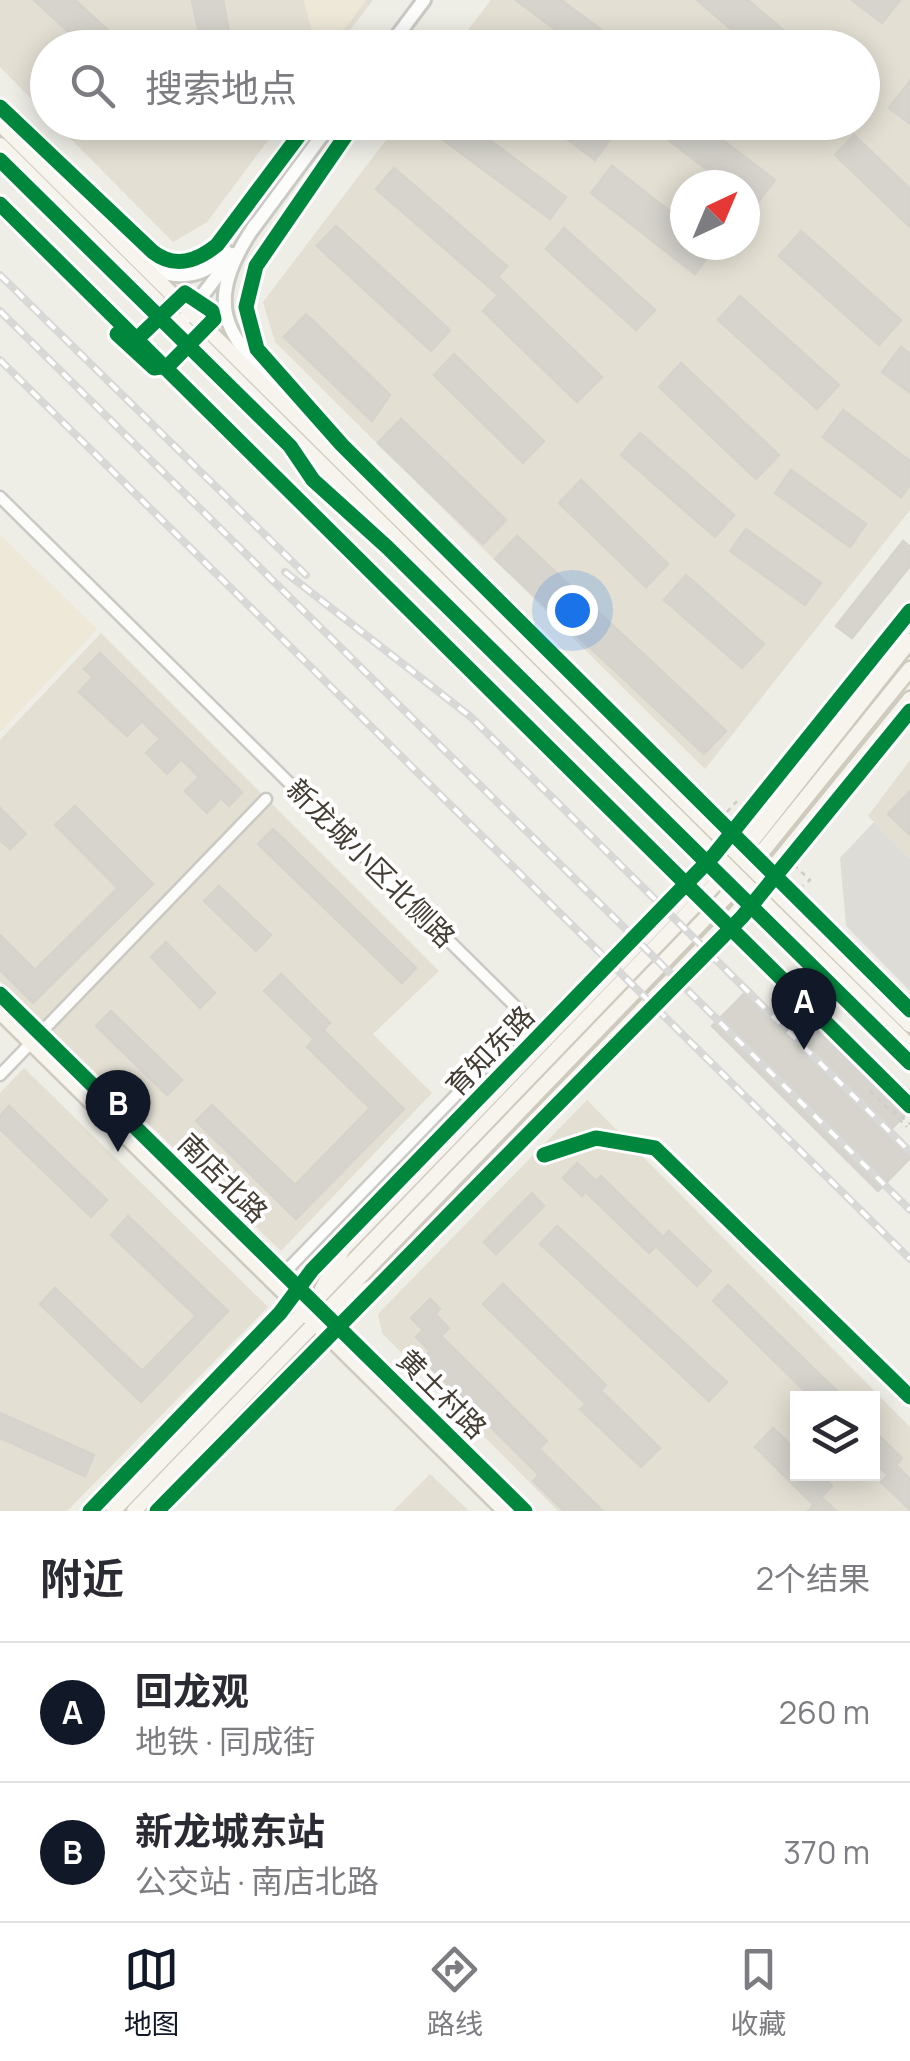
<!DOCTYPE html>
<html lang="zh">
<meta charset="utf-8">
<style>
:root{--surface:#fff;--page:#f2f2f3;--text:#2b2b33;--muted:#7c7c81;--line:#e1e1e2;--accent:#111827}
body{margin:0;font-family:Manrope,"Noto Sans SC",sans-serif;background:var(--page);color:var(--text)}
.controls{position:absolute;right:30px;bottom:30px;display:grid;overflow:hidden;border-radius:0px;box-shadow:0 5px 25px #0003}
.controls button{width:90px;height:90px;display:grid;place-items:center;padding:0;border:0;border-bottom:2px solid var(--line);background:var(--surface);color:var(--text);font:50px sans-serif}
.compass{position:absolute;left:670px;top:170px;width:90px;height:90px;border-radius:50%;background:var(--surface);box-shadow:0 5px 25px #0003;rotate:44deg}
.you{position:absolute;left:572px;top:610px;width:35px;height:35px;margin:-25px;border:8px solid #fff;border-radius:50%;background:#1a73e8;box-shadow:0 0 0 15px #1a73e833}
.badge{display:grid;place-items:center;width:65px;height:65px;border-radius:50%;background:var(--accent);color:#fff;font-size:32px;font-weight:700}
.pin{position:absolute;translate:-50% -82px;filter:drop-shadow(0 2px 5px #0008)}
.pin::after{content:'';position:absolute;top:52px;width:35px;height:30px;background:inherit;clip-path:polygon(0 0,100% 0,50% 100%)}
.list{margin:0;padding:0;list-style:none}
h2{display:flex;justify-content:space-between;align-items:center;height:130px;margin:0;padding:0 40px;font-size:42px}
h2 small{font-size:32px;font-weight:400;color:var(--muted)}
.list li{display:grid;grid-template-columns:65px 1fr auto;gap:30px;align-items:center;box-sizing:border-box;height:140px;padding:0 40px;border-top:2px solid var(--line)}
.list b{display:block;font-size:38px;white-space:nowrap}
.list p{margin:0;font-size:32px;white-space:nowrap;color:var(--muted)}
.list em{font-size:32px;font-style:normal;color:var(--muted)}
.icon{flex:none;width:55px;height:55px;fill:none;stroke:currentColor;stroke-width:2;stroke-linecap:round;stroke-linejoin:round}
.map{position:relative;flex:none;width:910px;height:1511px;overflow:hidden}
.search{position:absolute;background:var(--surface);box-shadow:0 5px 25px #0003;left:30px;right:30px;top:30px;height:110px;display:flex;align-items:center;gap:25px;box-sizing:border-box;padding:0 35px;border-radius:55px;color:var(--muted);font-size:38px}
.sheet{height:410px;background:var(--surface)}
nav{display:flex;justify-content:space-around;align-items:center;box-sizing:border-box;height:140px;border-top:2px solid var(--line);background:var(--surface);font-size:28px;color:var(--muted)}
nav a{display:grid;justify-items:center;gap:5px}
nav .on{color:var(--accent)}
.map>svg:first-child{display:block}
.residential{fill:#e3dfd3;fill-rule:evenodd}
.education{fill:#ede8d8}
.parking{fill:#dddcd6}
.building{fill:#d6d4cd;stroke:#d6d3cc;stroke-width:2.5}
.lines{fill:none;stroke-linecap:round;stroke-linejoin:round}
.minor-casing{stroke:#cbc9c3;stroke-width:15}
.tertiary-casing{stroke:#cbc9c3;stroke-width:18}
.secondary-casing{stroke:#cecabd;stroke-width:19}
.path{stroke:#d0cdc9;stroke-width:2.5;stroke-dasharray:5 5;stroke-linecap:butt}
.minor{stroke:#fcfcfb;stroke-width:10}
.tertiary{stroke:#fcfcfb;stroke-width:12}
.secondary{stroke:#f6f4ed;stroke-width:14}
.rail-casing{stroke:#d8d8d7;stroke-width:8}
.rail{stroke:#fff;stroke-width:4;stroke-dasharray:11;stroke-linecap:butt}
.secondary-bridge-casing{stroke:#cecabd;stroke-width:19;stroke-linecap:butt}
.secondary-bridge{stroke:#f6f4ed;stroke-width:14}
.cycleway-casing{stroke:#fff;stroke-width:21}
.cycleway{stroke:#00873e;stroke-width:15}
.labels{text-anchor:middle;stroke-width:8;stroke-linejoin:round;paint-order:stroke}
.street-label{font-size:28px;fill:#443d33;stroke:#fff}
</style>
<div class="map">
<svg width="910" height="1511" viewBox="0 0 910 1511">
<rect width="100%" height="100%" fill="#eeede6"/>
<g class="residential">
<polygon points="0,0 373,0 337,47 48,48 47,115 0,67"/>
<path d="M491,0H910V510L705,769L275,342L263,302L399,123L862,122V48L455,47ZM685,185H745V245H685Z"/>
<polygon points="55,123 281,123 207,222 173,242"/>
<polygon points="101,633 439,971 373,1034 432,1093 281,1251 0,981 0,740"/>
<polygon points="910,760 910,858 868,816"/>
<polygon points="24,1068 268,1307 67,1511 0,1511 0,1093"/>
<path d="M587,1100L910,1427V1511H558L382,1333L378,1314ZM798,1398H872V1474H798Z"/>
<polygon points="430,1474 469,1511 393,1511"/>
</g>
<g class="education">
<polygon points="304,0 366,0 331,48 315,46"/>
<polygon points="0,535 97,629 0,732"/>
</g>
<polygon class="parking" points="874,822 910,858 910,991 846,926 840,858"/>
<g class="building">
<polygon points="34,0 75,0 127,48 86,48"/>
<polygon points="192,0 223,0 232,48 202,48"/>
<polygon points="516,0 561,0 626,48 580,48"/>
<polygon points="697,0 748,0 804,48 753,48"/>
<polygon points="852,0 900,0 882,23"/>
<polygon points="910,81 910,124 889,108"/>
<polygon points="419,122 466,122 566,197 550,219"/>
<polygon points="544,122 590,122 611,138 595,160"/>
<polygon points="645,122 699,122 775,180 755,206 745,199 745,185 727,185"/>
<polygon points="854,135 910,189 910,227 835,155"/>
<polygon points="612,166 685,223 685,245 717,245 695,274 591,193"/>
<polygon points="394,168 507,266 498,277 602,377 577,402 483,311 498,295 376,189"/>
<polygon points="336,226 450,330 431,351 317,246"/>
<polygon points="564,228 655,310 636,330 546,249"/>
<polygon points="801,231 901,320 879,345 779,256"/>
<polygon points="740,296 839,385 817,409 718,320"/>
<polygon points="306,314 390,395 372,421 284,337"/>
<polygon points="901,347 910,354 910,393 882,372"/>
<polygon points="454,354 544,441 523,463 434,375"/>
<polygon points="681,363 779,455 756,479 659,387"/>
<polygon points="843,410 910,461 910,485 901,497 823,437"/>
<polygon points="401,419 506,520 483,544 378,443"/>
<polygon points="640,433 734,515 715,537 621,455"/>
<polygon points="791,470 866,524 850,547 775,493"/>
<polygon points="581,480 668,564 646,587 559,503"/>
<polygon points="746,529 821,583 805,605 730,551"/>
<polygon points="517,536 726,731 704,754 495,559"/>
<polygon points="903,541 910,547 910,566 852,638 836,626"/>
<polygon points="686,575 764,644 742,668 664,600"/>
<polygon points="100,653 242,792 229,806 221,798 207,813 185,791 199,777 181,759 167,774 146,753 160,739 142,721 127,736 79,692 93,677 84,669"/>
<polygon points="910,791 910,835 888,814"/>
<polygon points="75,806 153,884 33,1003 0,970 0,935 35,970 118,888 55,825"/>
<polygon points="0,808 26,834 10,849 0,840"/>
<polygon points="273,829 416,968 402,983 258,844"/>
<polygon points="219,886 271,935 256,951 204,901"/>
<polygon points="166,942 215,993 200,1008 151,957"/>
<polygon points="281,974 330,1023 323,1030 404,1109 296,1219 196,1121 212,1105 295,1185 370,1108 307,1047 314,1039 264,991"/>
<polygon points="749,989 785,1025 805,1006 910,1110 891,1129 910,1148 910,1158 878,1191 712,1026"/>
<polygon points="111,1011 182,1080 167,1095 96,1026"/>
<polygon points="9,1106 107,1200 91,1217 0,1129 0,1116"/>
<polygon points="577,1163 596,1181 601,1176 663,1237 669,1231 711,1271 697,1286 656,1246 649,1253 586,1192 582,1196 563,1178"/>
<polygon points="532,1193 544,1206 496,1254 484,1242"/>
<polygon points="128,1216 228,1311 141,1402 40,1304 55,1288 142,1371 196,1316 111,1235"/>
<polygon points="557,1226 727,1382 709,1401 540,1244"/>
<polygon points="503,1284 606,1385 601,1391 660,1448 641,1467 580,1409 586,1404 483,1304"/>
<polygon points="728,1285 844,1398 812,1398 713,1301"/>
<polygon points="430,1299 440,1309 435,1314 449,1328 441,1336 547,1441 539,1449 603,1511 564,1511 533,1481 539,1475 422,1359 430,1351 416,1337 423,1330 411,1318"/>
<polygon points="0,1413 94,1455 85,1476 0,1438"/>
<polygon points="773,1428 798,1452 798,1474 819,1474 832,1486 821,1497 836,1511 808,1511 814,1505 755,1447"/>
<polygon points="872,1429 902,1458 896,1465 910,1479 910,1510 881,1482 888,1475 872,1460"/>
</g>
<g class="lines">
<g class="minor-casing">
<g id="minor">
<polyline points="0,497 520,1011 517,1032 284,1273"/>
<polyline points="0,1075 266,799"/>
<polyline points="544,1155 596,1138 655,1148 910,1397"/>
</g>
</g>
<g class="tertiary-casing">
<g id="tertiary">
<polyline points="388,48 424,0"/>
<path d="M255,225C184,330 253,348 307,421"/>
<polyline points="252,230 332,122"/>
<path d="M147,265C176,282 205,278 227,252"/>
<polyline points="185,318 234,254"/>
</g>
</g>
<g class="secondary-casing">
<g id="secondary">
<polyline points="0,124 713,830"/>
<polyline points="0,145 702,841"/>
<polyline points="786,902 910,1025"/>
<polyline points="775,913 910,1046"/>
<polyline points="0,994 525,1511"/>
<polyline points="0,1012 505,1511"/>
<polyline points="322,1289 343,1249 719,860 910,621"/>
<polyline points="338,1305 376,1285 737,912 910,699"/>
<polyline points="113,1511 729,870 910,641"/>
<polyline points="134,1511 724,899 910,669"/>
</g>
</g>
<g class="path">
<polyline points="727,812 736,802 742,808"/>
<polyline points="794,865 810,880 803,886"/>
<polyline points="673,866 683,876"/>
<polyline points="743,927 757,942"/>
<polyline points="870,1091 907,1127"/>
<polyline points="893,1110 910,1124"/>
</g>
<use href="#minor" class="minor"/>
<use href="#tertiary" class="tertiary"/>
<use href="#secondary" class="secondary"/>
<g class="rail-casing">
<g id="rail">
<polyline points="0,275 306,575"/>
<polyline points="0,311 910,1210"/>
<polyline points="0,360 910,1259"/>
<polyline points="285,572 471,717 910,1152"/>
</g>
</g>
<use href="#rail" class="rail"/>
<g class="secondary-bridge-casing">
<g id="secondary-bridge">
<polyline points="713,830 786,902"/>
<polyline points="702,841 775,913"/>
</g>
</g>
<use href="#secondary-bridge" class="secondary-bridge"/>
<g class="cycleway-casing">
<g id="cycleway">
<path d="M0,107L153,252C175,269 197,261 217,245L309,122"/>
<polyline points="355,122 256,266 246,307 257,349 342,445 910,1010"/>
<polyline points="0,160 290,446 313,480 387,547 910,1063"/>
<polyline points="0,204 910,1106"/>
<polygon points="185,293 212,311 214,319 168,366 154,368 117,334 139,337"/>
<polyline points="0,994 525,1511"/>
<polyline points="544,1155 596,1138 655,1148 910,1397"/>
<polyline points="90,1511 280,1313 312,1270 714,855 910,611"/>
<polyline points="157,1511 742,917 910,711"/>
</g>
</g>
<use href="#cycleway" class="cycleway"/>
</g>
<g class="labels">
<g class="street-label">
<text transform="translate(371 863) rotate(45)" y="10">新龙城小区北侧路</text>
<text transform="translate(490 1051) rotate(-46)" y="10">育知东路</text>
<text transform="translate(223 1178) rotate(45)" y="10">南店北路</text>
<text transform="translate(442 1394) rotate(45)" y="10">黄土村路</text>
</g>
</g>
</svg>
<div class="controls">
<button><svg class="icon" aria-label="layers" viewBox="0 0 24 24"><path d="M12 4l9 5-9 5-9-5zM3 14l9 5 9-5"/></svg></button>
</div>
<svg class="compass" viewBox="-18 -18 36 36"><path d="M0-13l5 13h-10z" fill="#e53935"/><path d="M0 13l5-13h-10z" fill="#7c7c81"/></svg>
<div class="you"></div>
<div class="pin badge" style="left:804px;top:1050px">A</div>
<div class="pin badge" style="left:118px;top:1152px">B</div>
<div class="search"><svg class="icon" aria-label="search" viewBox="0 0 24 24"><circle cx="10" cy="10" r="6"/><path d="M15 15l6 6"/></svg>搜索地点</div>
</div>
<section class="sheet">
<h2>附近<small>2个结果</small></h2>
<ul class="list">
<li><span class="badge">A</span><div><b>回龙观</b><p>地铁 · 同成街</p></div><em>260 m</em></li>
<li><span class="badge">B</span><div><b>新龙城东站</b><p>公交站 · 南店北路</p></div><em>370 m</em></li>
</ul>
</section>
<nav>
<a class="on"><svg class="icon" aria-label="map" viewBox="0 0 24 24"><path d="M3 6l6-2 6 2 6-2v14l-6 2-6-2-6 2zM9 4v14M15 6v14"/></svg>地图</a>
<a><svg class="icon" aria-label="directions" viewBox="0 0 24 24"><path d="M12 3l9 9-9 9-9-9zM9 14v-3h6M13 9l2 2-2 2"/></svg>路线</a>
<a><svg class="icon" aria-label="saved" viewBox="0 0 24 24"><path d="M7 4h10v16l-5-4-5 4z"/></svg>收藏</a>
</nav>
